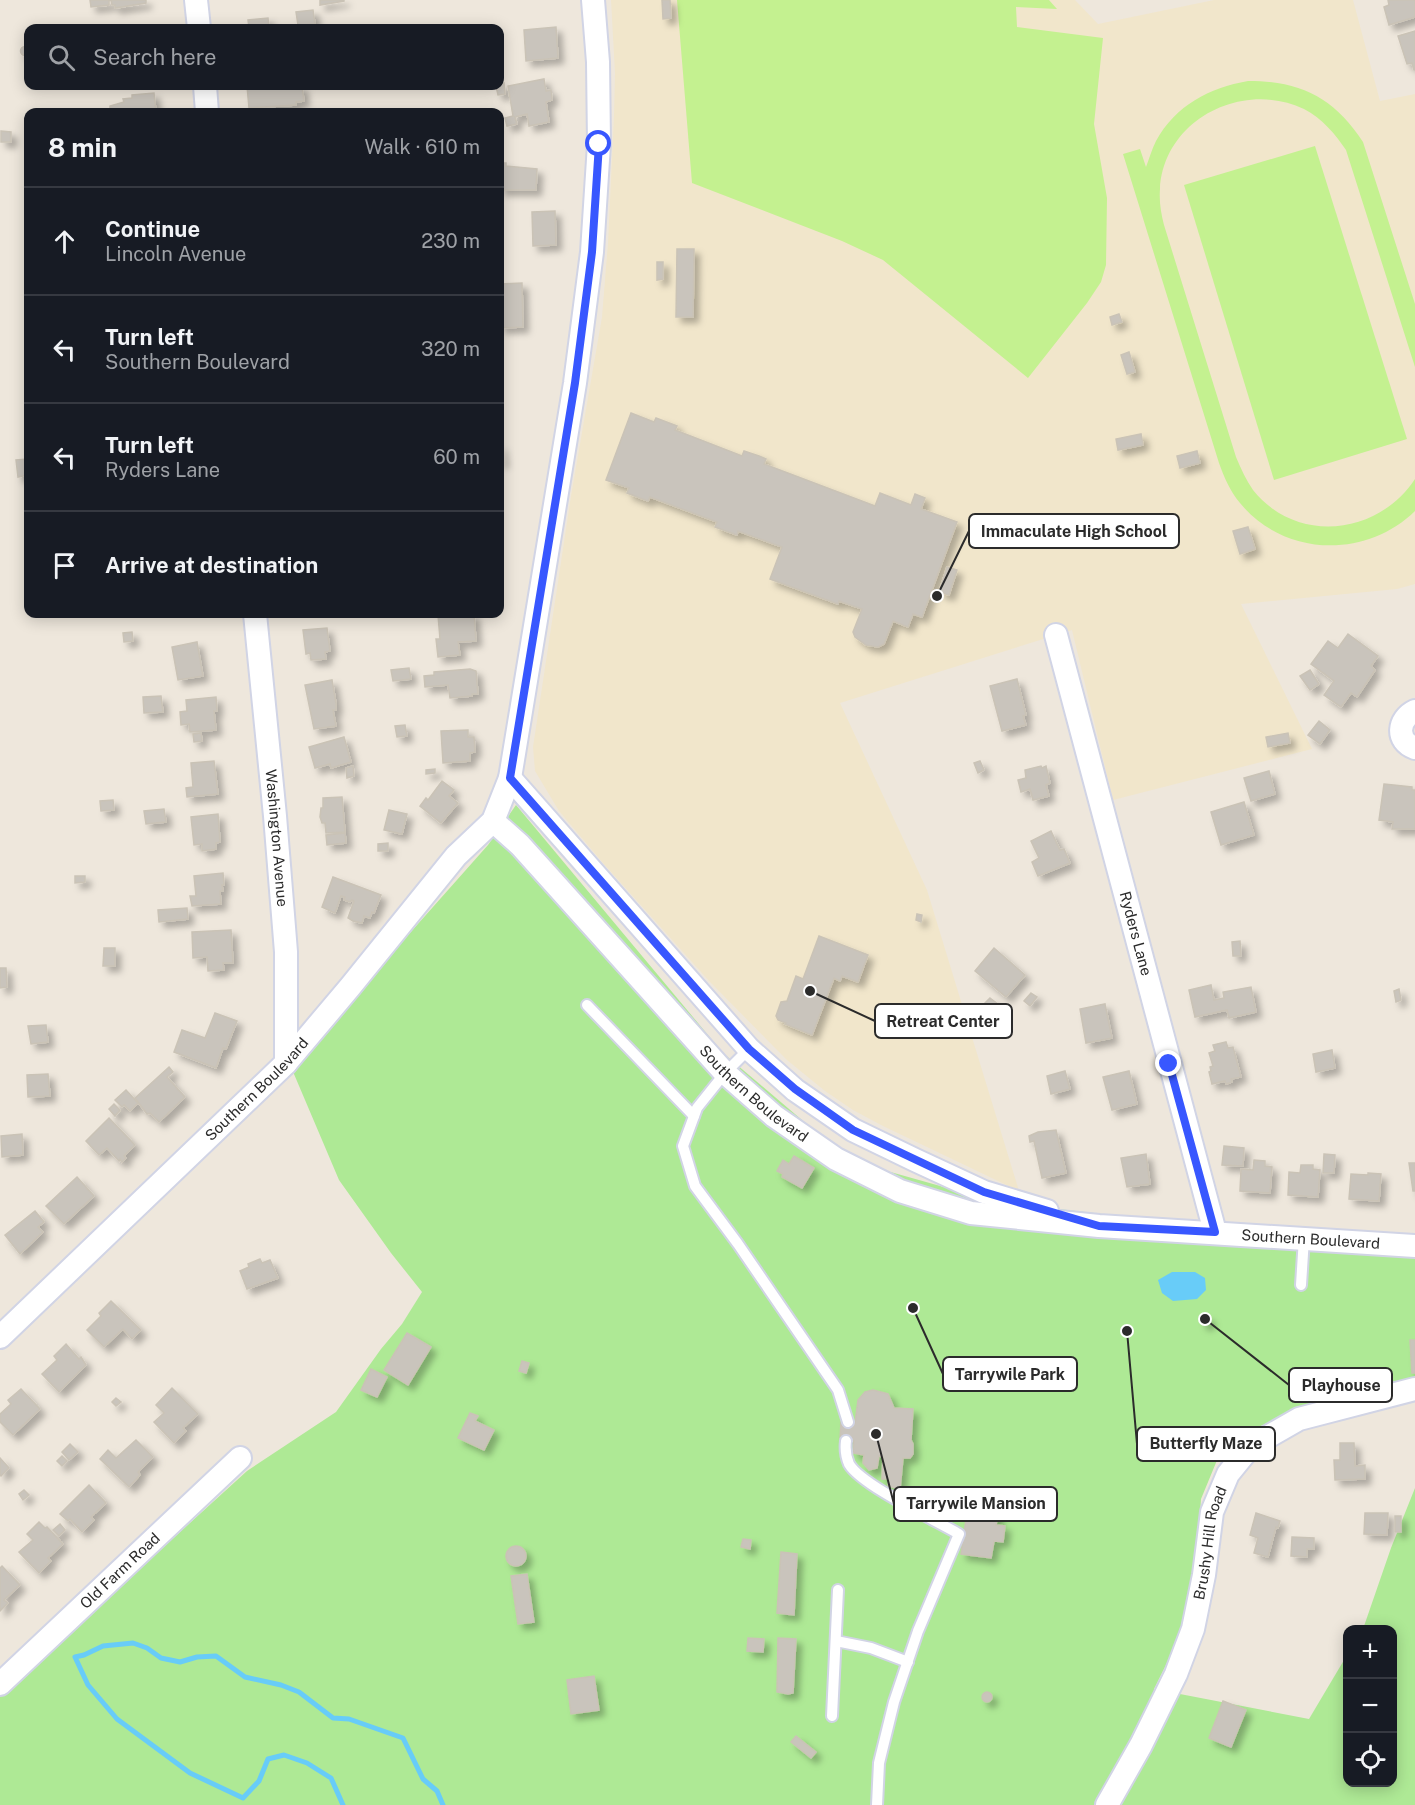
<!DOCTYPE html>
<meta charset="utf-8">
<style>
:root{--surface:#171b24;--page:#242831;--text:#f1f3f6;--muted:#9ea1a6;--line:#363941}
body{margin:0;font-family:"Public Sans",sans-serif;background:var(--page);color:var(--text)}
.controls{position:absolute;right:18px;bottom:18px;display:grid;overflow:hidden;border-radius:12px;box-shadow:0 3px 15px #0003}
.controls button{width:54px;height:54px;display:grid;place-items:center;padding:0;border:0;border-bottom:2px solid var(--line);background:var(--surface);color:var(--text);font:30px sans-serif}
.stop{position:absolute;width:18px;height:18px;margin:-14px;border:4px solid #3857ff;border-radius:50%;background:#fff}
.stop.end{background:#3857ff;border-color:#fff;box-shadow:0 2px 6px #0008}
.list{margin:0;padding:0;list-style:none}
h2{display:flex;justify-content:space-between;align-items:center;height:78px;margin:0;padding:0 24px;font-size:26px}
h2 small{font-size:20px;font-weight:400;color:var(--muted)}
.list li{display:grid;grid-template-columns:39px 1fr auto;gap:18px;align-items:center;box-sizing:border-box;height:108px;padding:0 24px;border-top:2px solid var(--line)}
.list b{display:block;font-size:22px;white-space:nowrap}
.list p{margin:0;font-size:20px;white-space:nowrap;color:var(--muted)}
.list em{font-size:20px;font-style:normal;color:var(--muted)}
.icon{flex:none;width:33px;height:33px;fill:none;stroke:currentColor;stroke-width:2;stroke-linecap:round;stroke-linejoin:round}
.map{position:relative;flex:none;width:1415px;height:1805px;overflow:hidden}
.search{position:absolute;background:var(--surface);box-shadow:0 3px 15px #0003;left:24px;top:24px;width:480px;height:66px;display:flex;align-items:center;gap:15px;box-sizing:border-box;padding:0 21px;border-radius:12px;color:var(--muted);font-size:22px}
.panel{position:absolute;background:var(--surface);box-shadow:0 3px 15px #0003;left:24px;top:108px;width:480px;height:510px;border-radius:12px}
.map>svg:first-child{display:block}
.education{fill:#f1e6cb}
.green{fill:#aee995}
.pitch{fill:#c4f190}
.water{fill:#68ccf8}
.lines{fill:none;stroke-linecap:round;stroke-linejoin:round}
.stream{stroke:#68ccf8;stroke-width:5}
.building{fill:#c9c4bc;stroke:#cac3b6;stroke-width:1.5;filter:url(#shadow)}
.lane-casing{stroke:#d1d4e5;stroke-width:14}
.street-casing{stroke:#d1d4e5;stroke-width:26}
.lane{stroke:#fff;stroke-width:10}
.street{stroke:#fff;stroke-width:22}
.route{stroke:#3857ff;stroke-width:8}
.labels{text-anchor:middle;stroke-width:4.5;stroke-linejoin:round;paint-order:stroke}
.street-label{font-size:15px;fill:#2b2b2b;stroke:#fff}
.leader{fill:none;stroke:#2b2b2b;stroke-width:2}
.callout-dot{fill:#2b2b2b;stroke:#fff;stroke-width:2}
.callout{fill:#fff;stroke:#2b2b2b;stroke-width:2}
.callout-label{font-size:16px;text-anchor:middle;font-weight:bold;fill:#2b2b2b}
</style>
<div class="map">
<svg width="1415" height="1805" viewBox="0 0 1415 1805">
<defs>
<filter id="shadow"><feDropShadow dx="5.5" dy="5.5" stdDeviation="3" flood-color="#0004"/></filter>
</defs>
<rect width="100%" height="100%" fill="#eee7dc"/>
<polygon class="education" points="611,0 1075,0 1098,24 1214,0 1353,0 1380,101 1415,94 1415,584 1397,589 1241,604 1312,749 1113,800 1072,630 840,703 927,890 1019,1191 883,1126 853,1110 825,1091 787,1060 710,982 603,863 559,811 535,771 533,747 571,496 602,317 608,243 614,116 615,73"/>
<polygon class="green" points="516,805 723,1053 829,1143 887,1171 997,1202 1227,1228 1415,1242 1415,1382 1287,1416 1235,1436 1220,1453 1201,1499 1195,1590 1174,1649 1154,1689 1309,1719 1347,1655 1348,1782 1392,1782 1392,1630 1363,1629 1391,1548 1415,1488 1415,1805 0,1805 0,1679 45,1648 135,1573 247,1471 336,1412 381,1349 402,1324 422,1292 391,1253 339,1180 291,1067 488,845"/>
<g class="pitch">
<polygon points="677,0 1049,0 1057,9 1016,7 1017,27 1103,38 1094,124 1107,198 1106,265 1101,282 1087,303 1028,378 883,260 842,241 692,183"/>
<path d="M1248,81C1301,81 1334,98 1363,142L1415,304V367L1346,150C1335,134 1322,118 1304,109C1243,80 1164,119 1160,189C1159,202 1161,213 1164,225L1236,457C1241,469 1246,480 1253,490C1297,545 1378,535 1415,479V511C1366,559 1284,557 1240,503C1230,491 1224,477 1219,463L1123,154L1140,149L1146,167C1149,159 1152,149 1156,141C1176,105 1209,88 1248,81Z"/>
<polygon points="1315,146 1407,439 1274,480 1184,185"/>
</g>
<polygon class="water" points="1172,1272 1195,1272 1205,1278 1206,1290 1197,1299 1173,1301 1162,1293 1158,1280"/>
<g class="lines">
<polyline class="stream" points="343,1805 331,1778 307,1763 284,1755 268,1759 259,1781 243,1798 190,1773 117,1719 88,1685 75,1657 84,1655 103,1646 133,1643 147,1648 161,1658 180,1662 197,1657 216,1656 245,1677 281,1685 299,1692 333,1718 349,1719 403,1738 423,1779 437,1791 443,1805"/>
</g>
<g class="building">
<polygon points="90,0 146,0 146,3 115,8 115,5 112,5 111,0 109,1 109,5 91,7"/>
<polygon points="320,0 344,0 344,1 320,5"/>
<polygon points="662,0 670,0 671,18 663,19"/>
<polygon points="1388,0 1415,0 1415,17 1389,25 1384,7 1389,5"/>
<polygon points="313,10 315,24 298,25 296,12"/>
<polygon points="268,18 269,28 249,28 248,20"/>
<polygon points="556,27 558,58 526,61 524,30"/>
<polygon points="1415,31 1415,70 1414,70 1412,63 1407,64 1398,36"/>
<circle cx="25" cy="51" r="4.5"/>
<polygon points="544,79 546,91 551,90 552,100 546,102 549,122 529,126 527,114 515,117 517,124 507,126 505,118 513,116 508,86"/>
<polygon points="504,83 505,94 498,95 496,86"/>
<polygon points="247,86 302,86 304,101 296,102 296,105 249,108"/>
<polygon points="154,93 156,112 110,112 110,106 124,102 123,99 132,98 132,95"/>
<polygon points="1,131 11,132 11,142 1,142"/>
<polygon points="500,163 506,163 506,166 537,169 536,190 500,190"/>
<polygon points="555,211 556,245 533,246 532,212"/>
<polygon points="677,249 694,249 693,317 676,317"/>
<polygon points="657,262 663,262 663,279 657,280"/>
<polygon points="522,283 523,327 500,328 500,284"/>
<polygon points="1119,314 1122,322 1112,325 1110,317"/>
<polygon points="1129,352 1135,372 1127,374 1121,355"/>
<polygon points="631,413 654,422 656,418 677,426 675,430 742,456 744,451 759,456 766,459 764,464 875,506 880,493 911,505 915,494 925,498 921,509 957,522 922,617 913,614 908,627 893,621 884,644 878,647 866,645 855,637 853,632 862,609 839,601 838,604 770,579 782,547 738,531 737,535 715,527 717,522 650,497 648,501 627,493 629,488 606,480"/>
<polygon points="1141,434 1143,445 1118,450 1116,439"/>
<polygon points="500,445 501,445 503,462 500,463"/>
<polygon points="1197,451 1200,463 1180,468 1177,456"/>
<polygon points="27,459 28,475 18,477 16,460"/>
<polygon points="1248,527 1255,549 1240,554 1233,531"/>
<polygon points="947,567 957,570 949,595 939,592"/>
<polygon points="443,614 474,614 476,641 458,642 460,655 438,657 436,639 440,639 438,615"/>
<polygon points="327,628 330,651 325,652 326,659 311,660 310,653 306,654 303,630"/>
<polygon points="132,632 133,641 124,642 123,633"/>
<polygon points="1348,634 1378,656 1371,666 1375,670 1357,697 1351,693 1341,707 1324,695 1334,681 1311,664 1328,641 1338,648"/>
<polygon points="197,642 203,676 178,680 172,647"/>
<polygon points="409,668 411,679 393,681 391,670"/>
<polygon points="470,669 476,671 478,694 472,694 472,696 450,698 448,685 425,687 424,676 434,675 434,672"/>
<polygon points="1310,670 1319,684 1310,690 1300,676"/>
<polygon points="1017,679 1026,715 1023,716 1026,725 1002,731 990,686"/>
<polygon points="332,680 336,703 336,710 333,710 336,726 314,729 305,685"/>
<polygon points="161,696 163,712 144,713 143,697"/>
<polygon points="216,697 217,711 214,711 216,730 190,732 189,724 181,725 180,712 187,711 186,700"/>
<polygon points="1319,721 1330,730 1320,744 1308,735"/>
<polygon points="405,725 407,736 397,737 395,726"/>
<polygon points="468,730 468,737 474,737 475,752 470,753 470,761 443,763 441,731"/>
<polygon points="201,733 202,741 194,742 193,734"/>
<polygon points="1288,733 1290,743 1268,747 1266,737"/>
<polygon points="344,737 351,762 331,768 330,764 315,768 309,747"/>
<polygon points="214,761 218,794 187,797 186,788 193,787 191,763"/>
<polygon points="980,761 984,770 978,773 974,763"/>
<polygon points="353,766 354,776 347,778 346,768"/>
<polygon points="1041,766 1042,768 1046,766 1050,783 1046,785 1049,796 1033,800 1030,789 1021,792 1018,780 1026,778 1025,770"/>
<polygon points="435,769 435,773 426,774 426,770"/>
<polygon points="1269,771 1275,794 1251,801 1244,778"/>
<polygon points="442,781 454,790 449,796 458,803 441,823 420,806 426,798 428,800"/>
<polygon points="1384,784 1412,787 1412,790 1415,790 1415,829 1392,829 1393,822 1379,820"/>
<polygon points="342,797 345,832 326,833 325,823 322,823 320,817 321,808 323,808 323,798"/>
<polygon points="113,800 114,810 101,811 100,801"/>
<polygon points="1244,802 1254,835 1221,845 1211,812"/>
<polygon points="164,809 166,822 146,824 144,811"/>
<polygon points="389,810 407,814 402,834 384,830"/>
<polygon points="218,814 220,842 216,843 216,849 202,851 202,844 194,845 191,817"/>
<polygon points="1051,831 1060,850 1064,849 1070,863 1038,876 1032,862 1039,858 1031,841"/>
<polygon points="345,833 346,843 327,845 326,835"/>
<polygon points="388,843 388,851 378,851 378,844"/>
<polygon points="223,873 224,885 222,885 223,891 220,891 221,904 192,906 190,896 196,896 194,876"/>
<polygon points="75,876 85,876 85,882 75,883"/>
<polygon points="333,877 381,895 374,913 372,912 370,918 364,916 362,923 353,921 348,918 354,901 352,900 350,902 344,900 345,897 341,896 335,913 322,907"/>
<polygon points="187,908 188,919 159,922 158,910"/>
<polygon points="917,914 922,915 921,922 916,920"/>
<polygon points="231,930 233,963 223,963 224,970 208,971 207,957 193,958 192,932"/>
<polygon points="819,936 868,955 858,982 842,976 840,981 834,978 812,1035 785,1024 786,1023 778,1020 776,1016 781,1002 787,1001 796,976 803,979"/>
<polygon points="1240,941 1241,956 1233,956 1232,942"/>
<polygon points="104,948 115,948 115,966 103,966"/>
<polygon points="994,948 1025,975 1006,997 975,971"/>
<polygon points="0,968 6,968 7,987 0,988"/>
<polygon points="1211,985 1214,1000 1224,998 1223,992 1251,987 1256,1012 1229,1018 1227,1010 1195,1017 1189,990"/>
<polygon points="1399,989 1401,1000 1396,1002 1394,991"/>
<polygon points="1031,993 1037,997 1030,1006 1024,1001"/>
<polygon points="990,998 998,1004 991,1011 984,1004"/>
<polygon points="1105,1004 1112,1038 1086,1043 1080,1009"/>
<polygon points="215,1013 237,1021 226,1049 223,1048 216,1068 174,1052 182,1030 205,1038"/>
<polygon points="46,1025 48,1042 31,1044 28,1026"/>
<polygon points="1226,1042 1228,1048 1233,1047 1241,1077 1231,1079 1232,1082 1226,1084 1225,1081 1212,1084 1209,1072 1211,1071 1210,1067 1213,1066 1209,1053 1215,1051 1213,1045"/>
<polygon points="1332,1050 1335,1068 1316,1072 1313,1054"/>
<polygon points="169,1067 173,1072 167,1077 185,1097 159,1122 150,1113 147,1114 135,1098"/>
<polygon points="1065,1071 1070,1089 1051,1094 1047,1076"/>
<polygon points="1129,1071 1137,1104 1112,1110 1103,1077"/>
<polygon points="48,1074 50,1096 28,1097 27,1075"/>
<polygon points="126,1090 138,1103 130,1111 124,1105 122,1107 115,1100"/>
<polygon points="114,1104 120,1110 115,1116 109,1109"/>
<polygon points="109,1118 135,1145 124,1156 126,1158 122,1162 120,1159 119,1161 107,1148 99,1155 86,1141"/>
<polygon points="1056,1130 1066,1173 1042,1178 1034,1141 1030,1142 1029,1136 1038,1132"/>
<polygon points="22,1134 23,1155 2,1157 1,1136"/>
<polygon points="1224,1146 1244,1148 1243,1166 1222,1165"/>
<polygon points="1146,1154 1150,1184 1127,1187 1121,1158"/>
<polygon points="1324,1154 1335,1155 1334,1173 1323,1173"/>
<polygon points="794,1156 814,1168 802,1188 782,1177 783,1174 777,1171 783,1160 789,1164"/>
<polygon points="1254,1160 1265,1161 1265,1166 1272,1167 1270,1193 1240,1191 1241,1169 1253,1170"/>
<polygon points="1409,1163 1415,1163 1415,1191 1413,1191"/>
<polygon points="1301,1165 1313,1165 1313,1169 1320,1170 1318,1197 1288,1195 1289,1172 1300,1173"/>
<polygon points="1368,1173 1381,1174 1379,1201 1349,1199 1351,1174 1368,1175"/>
<polygon points="77,1177 94,1196 64,1224 46,1206"/>
<polygon points="35,1211 44,1222 38,1227 43,1232 20,1254 5,1235"/>
<polygon points="260,1259 262,1263 270,1260 278,1278 247,1289 240,1271 249,1267 248,1264"/>
<polygon points="111,1301 141,1330 132,1339 123,1329 104,1347 87,1330 101,1316 99,1313"/>
<circle cx="1205" cy="1320" r="4.5"/>
<polygon points="407,1333 431,1347 408,1385 384,1370"/>
<polygon points="1410,1340 1415,1340 1415,1373 1412,1373"/>
<polygon points="66,1344 79,1359 81,1357 86,1365 59,1392 42,1374 57,1360 54,1356"/>
<polygon points="522,1361 529,1363 526,1373 519,1371"/>
<polygon points="371,1369 387,1377 377,1397 361,1390"/>
<polygon points="172,1388 198,1414 183,1428 186,1431 174,1443 154,1422 164,1413 156,1405"/>
<polygon points="21,1389 40,1409 13,1435 0,1422 0,1414 11,1404 8,1400"/>
<polygon points="873,1390 888,1394 894,1408 913,1409 911,1440 913,1444 913,1454 910,1458 903,1458 900,1489 888,1486 889,1479 882,1479 883,1457 879,1456 877,1468 869,1470 863,1463 864,1455 853,1453 854,1441 840,1440 841,1422 855,1423 858,1400 865,1392"/>
<polygon points="116,1398 121,1402 116,1406 112,1402"/>
<polygon points="470,1413 478,1416 475,1421 494,1430 484,1450 458,1438"/>
<polygon points="136,1440 153,1457 138,1472 140,1475 129,1487 100,1459 108,1450 116,1458"/>
<polygon points="1340,1443 1354,1443 1355,1466 1365,1465 1365,1479 1335,1480 1334,1460 1340,1460"/>
<polygon points="70,1444 78,1452 69,1460 62,1452"/>
<polygon points="62,1456 67,1461 62,1466 57,1461"/>
<polygon points="0,1458 9,1468 1,1476 0,1475"/>
<polygon points="89,1485 106,1503 91,1517 94,1520 82,1532 70,1519 68,1521 60,1514"/>
<polygon points="24,1490 29,1495 23,1500 19,1494"/>
<polygon points="969,1498 1000,1503 996,1525 1005,1526 1003,1542 994,1541 991,1558 961,1554"/>
<polygon points="1256,1513 1280,1521 1278,1528 1276,1527 1268,1557 1254,1553 1258,1538 1250,1535"/>
<polygon points="1365,1513 1388,1513 1387,1535 1364,1534"/>
<rect x="1395" y="1516" width="6" height="16"/>
<polygon points="39,1522 45,1528 47,1527 63,1544 48,1558 51,1561 39,1573 19,1552 33,1540 27,1534"/>
<polygon points="60,1524 65,1530 59,1536 53,1530"/>
<polygon points="1292,1537 1314,1538 1314,1549 1307,1549 1307,1557 1291,1556"/>
<polygon points="743,1539 751,1540 750,1549 741,1547"/>
<circle cx="516" cy="1556" r="10"/>
<polygon points="781,1552 797,1554 794,1615 777,1613"/>
<polygon points="2,1566 20,1585 4,1600 8,1603 0,1611 0,1568"/>
<polygon points="527,1574 534,1622 518,1624 511,1576"/>
<polygon points="748,1638 764,1639 763,1652 747,1651"/>
<polygon points="778,1638 796,1639 793,1693 788,1694 777,1692"/>
<polygon points="594,1676 599,1710 571,1714 567,1680"/>
<circle cx="987" cy="1697" r="5"/>
<polygon points="1223,1701 1246,1710 1231,1747 1209,1738"/>
<polygon points="796,1736 816,1752 811,1758 791,1742"/>
</g>
<g class="lines">
<g class="lane-casing">
<g id="lane">
<polyline points="587,1005 694,1116"/>
<polyline points="749,1049 725,1073 697,1108 683,1146 695,1186 738,1244 838,1390 848,1422"/>
<polyline points="1301,1285 1304,1238"/>
<path d="M846,1441C845,1449 846,1457 849,1464C861,1485 935,1520 959,1534L918,1631L894,1702L879,1763L877,1805"/>
<polyline points="836,1641 871,1648 908,1662"/>
<polyline points="832,1716 838,1590"/>
</g>
</g>
<g class="street-casing">
<g id="street">
<polyline points="196,0 199,28"/>
<polyline points="205,86 207,112"/>
<path id="s1" d="M255,614L275,816L286,952V1063"/>
<path id="s2" d="M1056,635L1215,1232"/>
<path d="M1415,711C1398,719 1395,741 1415,748"/>
<polyline points="510,778 749,1049 795,1090 853,1130 915,1160 984,1192 1047,1211"/>
<path id="s3" d="M493,821L520,845L725,1073L774,1116L836,1159L900,1191L971,1213L1099,1226L1415,1246"/>
<path id="s4" d="M0,1337L286,1063L350,987L456,856L493,821L510,778L575,383L592,252L599,144L598,62L593,0"/>
<path id="s5" d="M0,1684L240,1458"/>
<path id="s6" d="M1107,1805L1141,1745L1176,1674L1193,1629L1204,1575L1212,1512L1228,1474L1250,1447L1299,1419L1415,1389"/>
</g>
</g>
<use href="#lane" class="lane"/>
<use href="#street" class="street"/>
</g>
<g class="lines">
<polyline class="route" points="599,144 592,252 575,383 510,778 749,1049 795,1089 853,1130 984,1192 1099,1226 1215,1232 1169,1064"/>
</g>
<g class="labels">
<g class="street-label">
<text dy="5" stroke="none"><textPath href="#s1" startOffset="225">Washington Avenue</textPath></text>
<text dy="5" stroke="none"><textPath href="#s2" startOffset="309">Ryders Lane</textPath></text>
<text dy="5" stroke="none"><textPath href="#s4" startOffset="357">Southern Boulevard</textPath></text>
<text dy="5" stroke="none"><textPath href="#s3" startOffset="378">Southern Boulevard</textPath></text>
<text dy="5" stroke="none"><textPath href="#s3" startOffset="970">Southern Boulevard</textPath></text>
<text dy="5" stroke="none"><textPath href="#s6" startOffset="284">Brushy Hill Road</textPath></text>
<text dy="5" stroke="none"><textPath href="#s5" startOffset="165">Old Farm Road</textPath></text>
</g>
</g>
<path class="leader" d="M937 596L969 531M810 991L875 1021M913 1308L943 1374M1205 1319L1289 1385M1127 1331L1137 1444M876 1434L894 1504"/>
<g class="callout-dot">
<circle cx="937" cy="596" r="6"/>
<circle cx="810" cy="991" r="6"/>
<circle cx="913" cy="1308" r="6"/>
<circle cx="1205" cy="1319" r="6"/>
<circle cx="1127" cy="1331" r="6"/>
<circle cx="876" cy="1434" r="6"/>
</g>
<g class="callout">
<rect x="969" y="514" width="210" height="34" rx="6"/>
<rect x="875" y="1004" width="137" height="34" rx="6"/>
<rect x="943" y="1357" width="134" height="34" rx="6"/>
<rect x="1289" y="1368" width="103" height="34" rx="6"/>
<rect x="1137" y="1427" width="138" height="34" rx="6"/>
<rect x="894" y="1487" width="163" height="34" rx="6"/>
</g>
<g class="callout-label">
<text x="1074" y="537">Immaculate High School</text>
<text x="943" y="1027">Retreat Center</text>
<text x="1010" y="1380">Tarrywile Park</text>
<text x="1341" y="1391">Playhouse</text>
<text x="1206" y="1449">Butterfly Maze</text>
<text x="976" y="1509">Tarrywile Mansion</text>
</g>
</svg>
<div class="controls">
<button>+</button>
<button>−</button>
<button><svg class="icon" aria-label="locate" viewBox="0 0 24 24"><circle cx="12" cy="12" r="6"/><path d="M12 2v4M12 18v4M2 12h4M18 12h4"/></svg></button>
</div>
<div class="stop" style="left:599px;top:144px"></div>
<div class="stop end" style="left:1169px;top:1064px"></div>
<div class="search"><svg class="icon" aria-label="search" viewBox="0 0 24 24"><circle cx="10" cy="10" r="6"/><path d="M15 15l6 6"/></svg>Search here</div>
<section class="panel">
<h2>8 min<small>Walk · 610 m</small></h2>
<ul class="list">
<li><svg class="icon" aria-label="ahead" viewBox="0 0 24 24"><path d="M12 20V5M6 11l6-6 6 6"/></svg><div><b>Continue</b><p>Lincoln Avenue</p></div><em>230 m</em></li>
<li><svg class="icon" aria-label="left" viewBox="0 0 24 24"><path d="M17 20v-9H6M10 6l-5 5 5 5"/></svg><div><b>Turn left</b><p>Southern Boulevard</p></div><em>320 m</em></li>
<li><svg class="icon" aria-label="left" viewBox="0 0 24 24"><path d="M17 20v-9H6M10 6l-5 5 5 5"/></svg><div><b>Turn left</b><p>Ryders Lane</p></div><em>60 m</em></li>
<li><svg class="icon" aria-label="arrive" viewBox="0 0 24 24"><path d="M6 21V4h12l-3 4 3 4H6"/></svg><div><b>Arrive at destination</b></div></li>
</ul>
</section>
</div>
